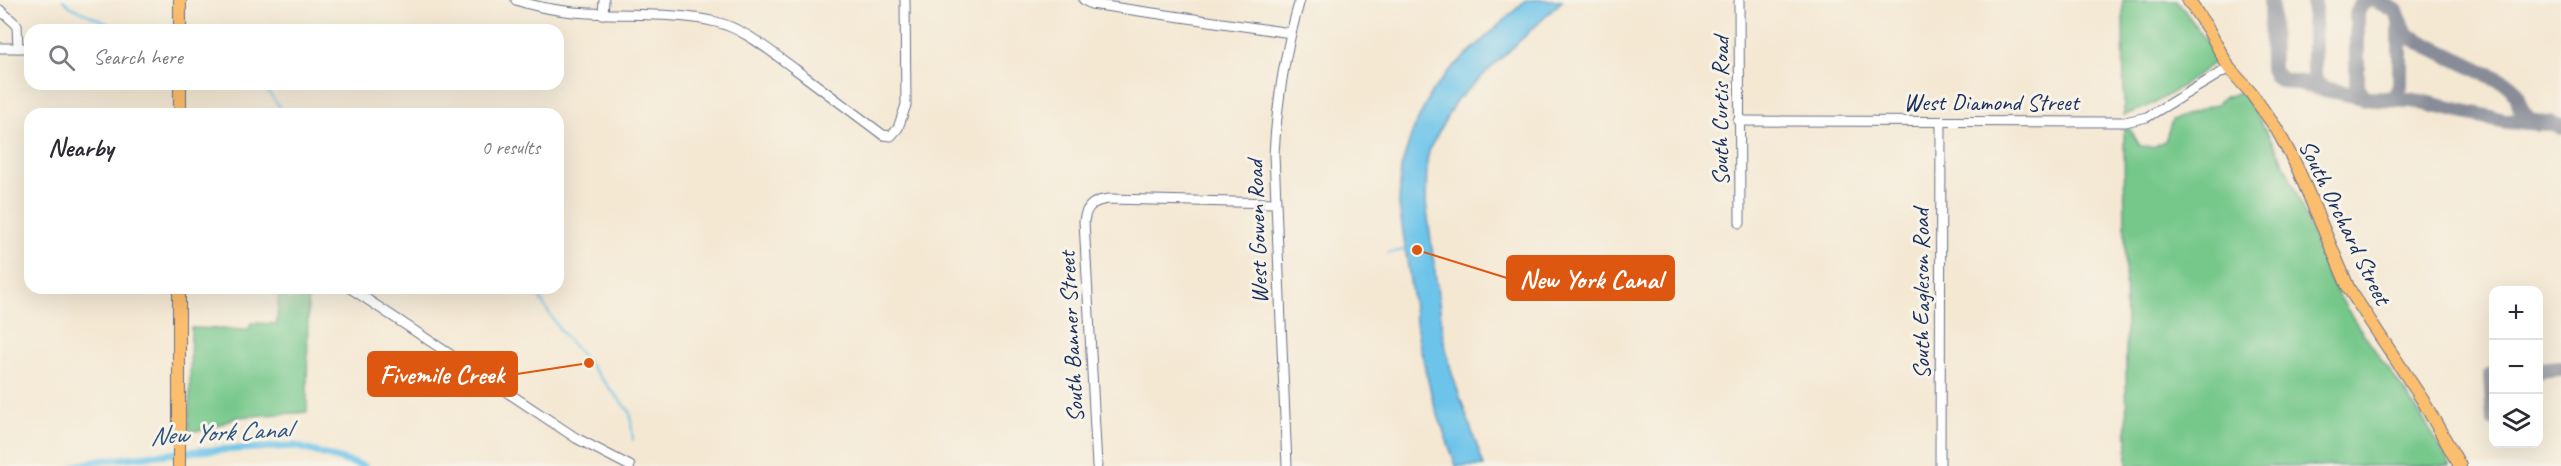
<!DOCTYPE html>
<meta charset="utf-8">
<style>
:root{--surface:#fff;--page:#f7f7f7;--text:#2b2b33;--muted:#7c7c81;--line:#e1e1e2}
body{margin:0;font-family:Caveat,sans-serif;background:var(--page);color:var(--text)}
.controls{position:absolute;right:18px;bottom:18px;display:grid;overflow:hidden;border-radius:12px;box-shadow:0 6px 24px #0002}
.controls button{width:54px;height:54px;display:grid;place-items:center;padding:0;border:0;border-bottom:2px solid var(--line);background:var(--surface);color:var(--text);font:30px sans-serif}
.list{margin:0;padding:0;list-style:none}
h2{display:flex;justify-content:space-between;align-items:center;height:78px;margin:0;padding:0 24px;font-size:26px}
h2 small{font-size:20px;font-weight:400;color:var(--muted)}
.icon{flex:none;width:33px;height:33px;fill:none;stroke:currentColor;stroke-width:2;stroke-linecap:round;stroke-linejoin:round}
.map{position:relative;flex:none;width:2561px;height:466px;overflow:hidden}
.search{position:absolute;background:var(--surface);box-shadow:0 6px 24px #0002;left:24px;top:24px;width:540px;height:66px;display:flex;align-items:center;gap:15px;box-sizing:border-box;padding:0 21px;border-radius:18px;color:var(--muted);font-size:22px}
.panel{position:absolute;background:var(--surface);box-shadow:0 6px 24px #0002;left:24px;top:108px;width:540px;height:186px;border-radius:18px}
.map>svg:first-child{display:block}
.green{fill:#75c78a;stroke:#487b74;stroke-width:1.5}
.water{fill:#6dc4ea;stroke:#447aa4;stroke-width:1.5}
.lines{fill:none;stroke-linecap:round;stroke-linejoin:round}
.stream{stroke:#6dc4ea;stroke-width:2}
.canal{stroke:#6dc4ea;stroke-width:7}
.taxiway{stroke:#888c98;stroke-width:16}
.minor-casing{stroke:#677087;stroke-width:11}
.major-casing{stroke:#677087;stroke-width:14}
.minor{stroke:#fff;stroke-width:9}
.major{stroke:#fbbd6e;stroke-width:12}
.labels{text-anchor:middle;stroke-width:6;stroke-linejoin:round;paint-order:stroke}
.street-label{font-size:24px;fill:#1b2f5e;stroke:#f7f3e8}
.water-label{font-size:26px;font-style:italic;fill:#305481;stroke:#f7f3e8}
.leader{fill:none;stroke:#de5710;stroke-width:2}
.callout-dot{fill:#de5710;stroke:#f7f3e8;stroke-width:2}
.callout{fill:#de5710;stroke:#de5710;stroke-width:2}
.callout-label{font-size:26px;text-anchor:middle;font-weight:bold;fill:#fff}
</style>
<div class="map">
<svg width="2561" height="466" viewBox="0 0 2561 466">
<rect width="100%" height="100%" fill="#f7f3e8"/>
<filter id="ink" filterUnits="userSpaceOnUse"><feTurbulence type="fractalNoise" baseFrequency=".0167" numOctaves="2"/><feDisplacementMap in="SourceGraphic" scale="12" xChannelSelector="R" yChannelSelector="G"/><feConvolveMatrix kernelMatrix="1 2 1 2 8 2 1 2 1" color-interpolation-filters="sRGB"/></filter>
<filter id="wash" filterUnits="userSpaceOnUse"><feTurbulence type="fractalNoise" baseFrequency=".008" numOctaves="4" result="noise"/><feDisplacementMap in="SourceGraphic" scale="24" xChannelSelector="R" yChannelSelector="G"/><feGaussianBlur stdDeviation="1.35" result="paint"/><feColorMatrix in="noise" values="0 0 0 0 0 0 0 0 0 0 0 0 0 0 0 0 0 1.4 0 .05"/><feComposite in="paint" operator="in"/></filter>
<g filter="url(#wash)">
<rect width="100%" height="100%" fill="#f4e8d3"/>
<g class="green">
<path d="M2123,0H2177L2214,52V63C2185,84 2159,105 2124,115Z"/>
<path d="M2241,92C2263,123 2282,156 2296,192C2308,220 2316,250 2329,277C2363,344 2418,399 2450,466H2127L2124,130L2130,129L2140,146L2153,147L2165,141L2172,120L2216,104L2223,98Z"/>
<polygon points="279,288 308,288 307,412 237,417 207,430 189,431 191,328 249,330 251,323 277,324"/>
</g>
<polygon class="water" points="1526,0 1563,0 1455,102 1430,148 1427,160 1426,203 1444,340 1452,374 1484,466 1456,466 1433,401 1419,342 1399,205 1401,168 1412,133 1431,93 1448,72"/>
<g class="lines">
<g class="stream">
<polyline points="63,0 71,7 122,30"/>
<polyline points="262,84 282,110 289,114"/>
<polyline points="1388,253 1405,250"/>
<polyline points="533,288 560,330 630,412 633,440"/>
</g>
<polyline class="canal" points="76,466 96,461 198,451 295,446 364,466"/>
<g class="taxiway">
<polyline points="2271,0 2272,69 2275,75 2282,80 2372,99 2411,100 2505,121 2550,123 2561,127"/>
<polyline points="2314,0 2314,76 2316,83 2324,89"/>
<path d="M2376,0L2396,11L2406,35L2510,85C2521,98 2517,116 2536,123"/>
<polyline points="2365,98 2357,87 2357,13 2361,4 2368,0"/>
<polyline points="2387,99 2395,97 2400,86 2400,24"/>
<polyline points="2538,370 2561,368"/>
<polyline points="2494,375 2491,375 2494,419"/>
</g>
</g>
</g>
<g filter="url(#ink)">
<g class="lines">
<g class="minor-casing">
<g id="minor">
<path d="M516,0C581,23 651,7 716,22C745,29 771,52 795,69C824,91 854,113 883,135L891,136L898,128L906,105L905,0"/>
<polyline points="1084,0 1091,4 1291,33"/>
<polyline points="1739,0 1740,223"/>
<polyline points="0,10 17,25 18,48"/>
<polyline points="603,14 604,0"/>
<polyline points="0,48 30,48"/>
<polyline points="1738,121 2125,122 2147,117 2229,68"/>
<polyline points="350,288 576,438 630,466"/>
<path d="M1097,466L1084,221C1086,205 1095,200 1110,199L1275,203"/>
<path d="M1287,466L1274,154C1277,102 1285,50 1300,0"/>
<polyline points="1940,466 1941,122"/>
</g>
</g>
<g class="major-casing">
<g id="major">
<polyline points="2188,0 2208,29 2229,68 2251,93 2276,128 2297,167 2349,289 2422,399 2460,466"/>
<polyline points="180,30 180,0"/>
<polyline points="180,114 180,84"/>
<polyline points="179,466 179,288"/>
</g>
</g>
<use href="#minor" class="minor"/>
<use href="#major" class="major"/>
</g>
</g>
<g class="labels">
<g class="street-label">
<text x="1991" y="110">West Diamond Street</text>
<text transform="translate(1720 111) rotate(-90)" y="8">South Curtis Road</text>
<text transform="translate(2345 222) rotate(64)" y="8">South Orchard Street</text>
<text transform="translate(1257 232) rotate(-92)" y="8">West Gowen Road</text>
<text transform="translate(1921 294) rotate(-90)" y="8">South Eagleson Road</text>
<text transform="translate(1071 337) rotate(-93)" y="8">South Banner Street</text>
</g>
<g class="water-label">
<text transform="translate(220 432) rotate(-3)" y="9">New York Canal</text>
</g>
</g>
<path class="leader" d="M1417 250L1507 278M589 363L517 374"/>
<g class="callout-dot">
<circle cx="1417" cy="250" r="6"/>
<circle cx="589" cy="363" r="6"/>
</g>
<g class="callout">
<rect x="1507" y="256" width="167" height="44" rx="6"/>
<rect x="368" y="352" width="149" height="44" rx="6"/>
</g>
<g class="callout-label">
<text x="1591" y="288">New York Canal</text>
<text x="442" y="383">Fivemile Creek</text>
</g>
</svg>
<div class="controls">
<button>+</button>
<button>−</button>
<button><svg class="icon" aria-label="layers" viewBox="0 0 24 24"><path d="M12 4l9 5-9 5-9-5zM3 14l9 5 9-5"/></svg></button>
</div>
<div class="search"><svg class="icon" aria-label="search" viewBox="0 0 24 24"><circle cx="10" cy="10" r="6"/><path d="M15 15l6 6"/></svg>Search here</div>
<section class="panel">
<h2>Nearby<small>0 results</small></h2>
<ul class="list">
</ul>
</section>
</div>
